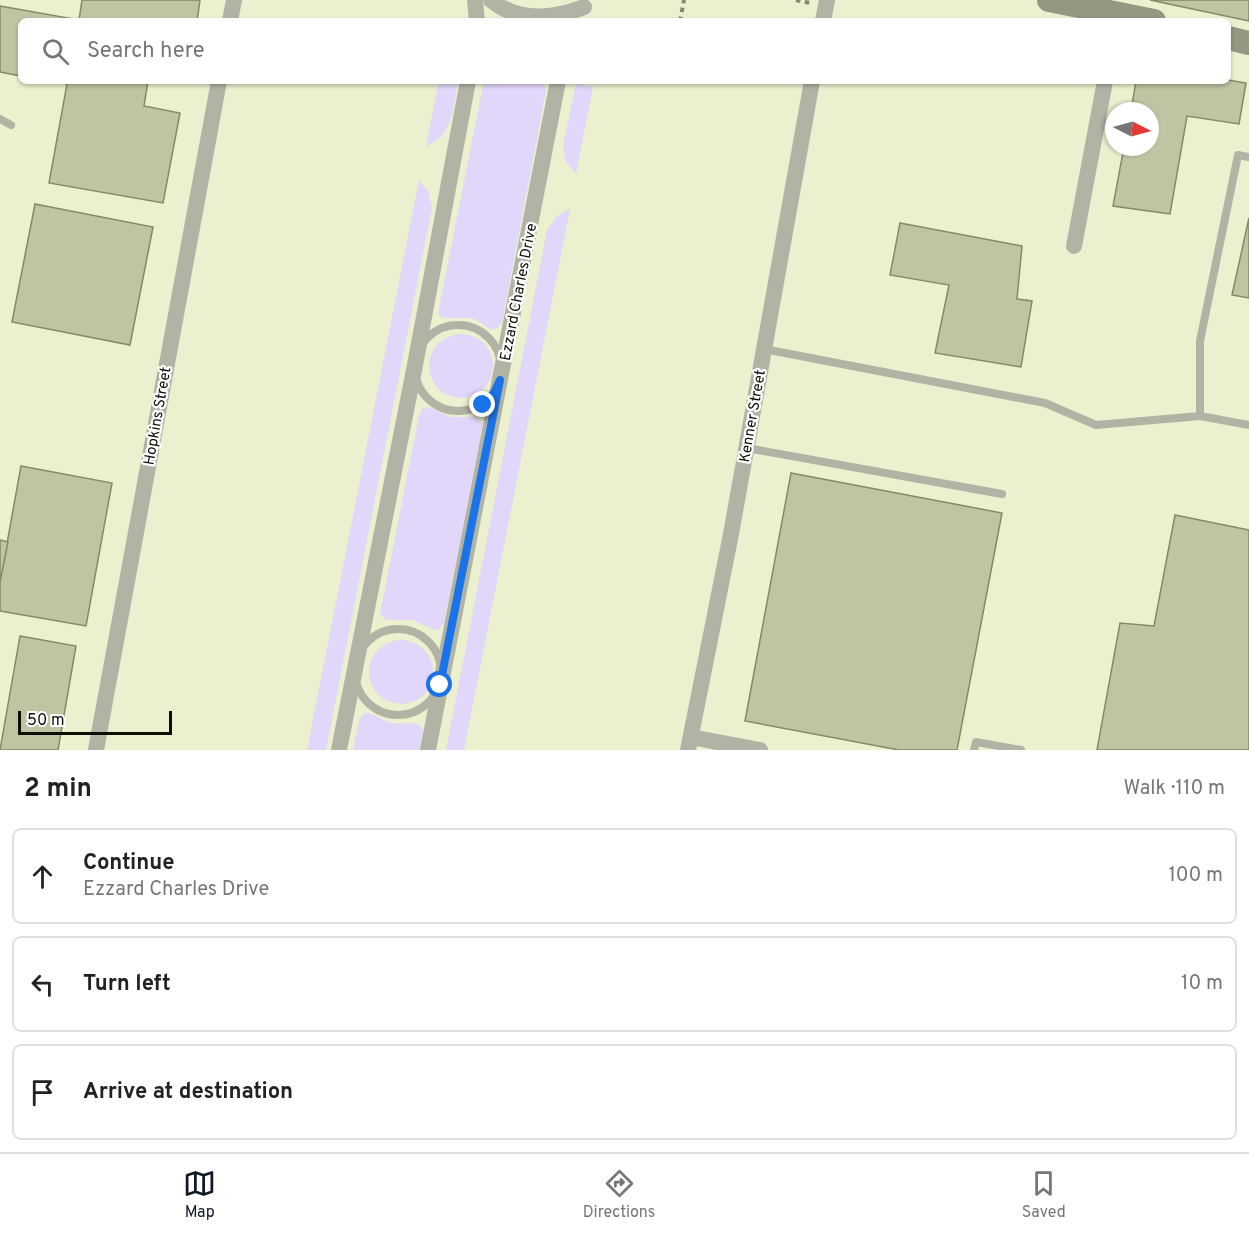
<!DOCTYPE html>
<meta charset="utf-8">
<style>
:root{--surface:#fff;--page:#f2f2f2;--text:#222;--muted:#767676;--line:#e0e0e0;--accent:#111827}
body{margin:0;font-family:Overpass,sans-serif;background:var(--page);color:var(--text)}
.compass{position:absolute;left:1105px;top:102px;width:54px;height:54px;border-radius:50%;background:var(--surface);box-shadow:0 2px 4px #0004;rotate:96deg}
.scale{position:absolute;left:18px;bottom:15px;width:154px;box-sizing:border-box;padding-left:6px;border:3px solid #0e0f04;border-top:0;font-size:16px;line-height:21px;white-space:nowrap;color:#0e0f04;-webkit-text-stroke:4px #fff;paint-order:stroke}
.stop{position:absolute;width:18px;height:18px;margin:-14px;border:4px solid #1a73e8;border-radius:50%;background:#fff}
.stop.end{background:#1a73e8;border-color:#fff;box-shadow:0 2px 6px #0008}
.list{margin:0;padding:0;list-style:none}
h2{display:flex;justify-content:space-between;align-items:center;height:78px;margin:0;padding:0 24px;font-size:26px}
h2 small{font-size:20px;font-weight:400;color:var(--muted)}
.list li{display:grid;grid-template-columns:39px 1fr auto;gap:18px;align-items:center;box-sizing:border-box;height:96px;margin:0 12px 12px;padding:0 12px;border:2px solid var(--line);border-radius:9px}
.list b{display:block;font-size:22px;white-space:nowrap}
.list p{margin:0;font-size:20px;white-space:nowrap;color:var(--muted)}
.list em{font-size:20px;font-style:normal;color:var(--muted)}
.icon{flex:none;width:33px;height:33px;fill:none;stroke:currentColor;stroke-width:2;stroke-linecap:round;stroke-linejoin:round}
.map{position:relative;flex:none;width:1249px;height:750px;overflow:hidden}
.search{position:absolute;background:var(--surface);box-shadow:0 2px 4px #0004;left:18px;right:18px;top:18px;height:66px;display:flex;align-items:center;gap:15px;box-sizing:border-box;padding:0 21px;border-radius:9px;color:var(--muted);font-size:22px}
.sheet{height:402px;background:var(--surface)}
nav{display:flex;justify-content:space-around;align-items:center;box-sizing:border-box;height:84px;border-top:2px solid var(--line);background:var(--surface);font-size:16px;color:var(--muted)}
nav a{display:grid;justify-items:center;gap:3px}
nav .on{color:var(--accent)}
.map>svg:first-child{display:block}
.green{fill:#e2d6fa}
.building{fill:#bfc4a3;stroke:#84896a;stroke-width:1.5}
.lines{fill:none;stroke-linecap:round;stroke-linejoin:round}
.path{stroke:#858870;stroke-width:4;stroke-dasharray:4.5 4.5;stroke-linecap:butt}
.lane{stroke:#b1b3a5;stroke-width:8}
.street{stroke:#b1b3a5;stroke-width:16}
.secondary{stroke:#949782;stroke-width:24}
.route{stroke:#1a73e8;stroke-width:8}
.labels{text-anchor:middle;stroke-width:4.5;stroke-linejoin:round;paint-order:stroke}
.street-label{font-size:15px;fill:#0e0f04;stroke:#fff}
</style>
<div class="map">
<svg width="1249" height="750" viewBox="0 0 1249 750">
<rect width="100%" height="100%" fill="#ebf0ce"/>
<g class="green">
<path d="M439,81H458C453,105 454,137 426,146Z"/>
<path d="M484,81H543L546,91L502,322C499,326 497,330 491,329C485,327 480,321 474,319C463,316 451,320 441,317L438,313Z"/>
<polygon points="576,84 593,87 576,174 566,162 563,146"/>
<polygon points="419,180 428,191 432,208 326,750 307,750"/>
<polygon points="570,209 464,750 446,750 547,230 557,216"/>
<circle cx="461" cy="366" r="32"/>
<polygon points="428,407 451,417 476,417 483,424 444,623 439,629 435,630 412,620 387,620 380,614 419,415 423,408"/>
<circle cx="401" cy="672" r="32"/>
<path d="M364,713C373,712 382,721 391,723C403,725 416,719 423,729L420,750H353L359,720Z"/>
</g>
<g class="building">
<polygon points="82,0 200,0 197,21 21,21 21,76 0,72 0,6 79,20"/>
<polygon points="1150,0 1249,0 1249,21"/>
<polygon points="1228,80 1246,83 1239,124 1187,116 1170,214 1113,206 1124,147 1150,147 1150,111 1131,111 1136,81"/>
<polygon points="51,81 148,81 144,106 180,113 163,203 49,183 67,84"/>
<polygon points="35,204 153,227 130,345 12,322"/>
<polygon points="1249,218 1249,298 1232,295"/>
<polygon points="900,223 1022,246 1017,299 1032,301 1021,367 935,353 949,285 890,275"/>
<polygon points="21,466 112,483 86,626 0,611 0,582"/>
<polygon points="791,473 1002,513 957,750 899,750 745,721"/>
<polygon points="1175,515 1249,530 1249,750 1097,750 1120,623 1154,626"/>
<polygon points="0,540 8,542 0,582"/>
<polygon points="20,636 76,646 58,750 0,750"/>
</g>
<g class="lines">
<g class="path">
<polyline points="796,0 810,3"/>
<polyline points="680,21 684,0"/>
</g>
<g class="lane">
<polyline points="0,119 11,125"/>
<circle cx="458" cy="368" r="43"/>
<polyline points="764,349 1045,403 1096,425 1200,416 1249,425"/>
<polyline points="1200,416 1200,341 1238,155 1249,157"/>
<polyline points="747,448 1002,494"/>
<circle cx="398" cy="672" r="43"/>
<polyline points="974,750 976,742 1021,750"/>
</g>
<g class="street">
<polyline points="475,0 477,21"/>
<path d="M491,0C519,23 553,19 584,7"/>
<polyline points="230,21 234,0"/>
<polyline points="823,21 827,0"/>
<polyline points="1074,246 1105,81"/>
<polyline points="691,737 760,750"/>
<polyline points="96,750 219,81"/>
<polyline points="339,750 415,365 468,81"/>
<polyline points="428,750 558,81"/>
<polyline points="688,750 731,534 812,81"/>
</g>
<g class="secondary">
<polyline points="1049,0 1154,21"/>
<polyline points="1228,38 1249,43"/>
</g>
</g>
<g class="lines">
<polyline class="route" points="440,685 500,380 493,395 483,405"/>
</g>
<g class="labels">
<g class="street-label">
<text transform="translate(518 292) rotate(-79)" y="5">Ezzard Charles Drive</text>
<text transform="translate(157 416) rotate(-80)" y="5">Hopkins Street</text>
<text transform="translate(752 416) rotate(-80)" y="5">Kenner Street</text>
</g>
</g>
</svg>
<svg class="compass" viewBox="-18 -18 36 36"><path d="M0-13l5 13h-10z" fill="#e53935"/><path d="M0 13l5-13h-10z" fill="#767676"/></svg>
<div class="scale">50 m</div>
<div class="stop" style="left:440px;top:685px"></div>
<div class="stop end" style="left:483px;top:405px"></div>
<div class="search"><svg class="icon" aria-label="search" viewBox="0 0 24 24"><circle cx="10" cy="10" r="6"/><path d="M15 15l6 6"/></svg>Search here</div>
</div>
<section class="sheet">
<h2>2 min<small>Walk · 110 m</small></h2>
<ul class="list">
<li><svg class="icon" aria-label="ahead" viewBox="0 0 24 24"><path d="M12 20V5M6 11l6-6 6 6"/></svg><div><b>Continue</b><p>Ezzard Charles Drive</p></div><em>100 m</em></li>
<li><svg class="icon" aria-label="left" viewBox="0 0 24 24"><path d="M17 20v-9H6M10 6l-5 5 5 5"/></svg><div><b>Turn left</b></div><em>10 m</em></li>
<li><svg class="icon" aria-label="arrive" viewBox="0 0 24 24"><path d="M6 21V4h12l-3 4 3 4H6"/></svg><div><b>Arrive at destination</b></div></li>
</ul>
</section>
<nav>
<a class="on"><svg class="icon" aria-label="map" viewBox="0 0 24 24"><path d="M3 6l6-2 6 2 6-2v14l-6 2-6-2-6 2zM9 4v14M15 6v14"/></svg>Map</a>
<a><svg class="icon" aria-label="directions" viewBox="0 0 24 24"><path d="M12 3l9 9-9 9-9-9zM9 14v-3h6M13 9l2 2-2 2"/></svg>Directions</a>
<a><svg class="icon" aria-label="saved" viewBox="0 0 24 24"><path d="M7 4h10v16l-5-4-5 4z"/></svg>Saved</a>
</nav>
